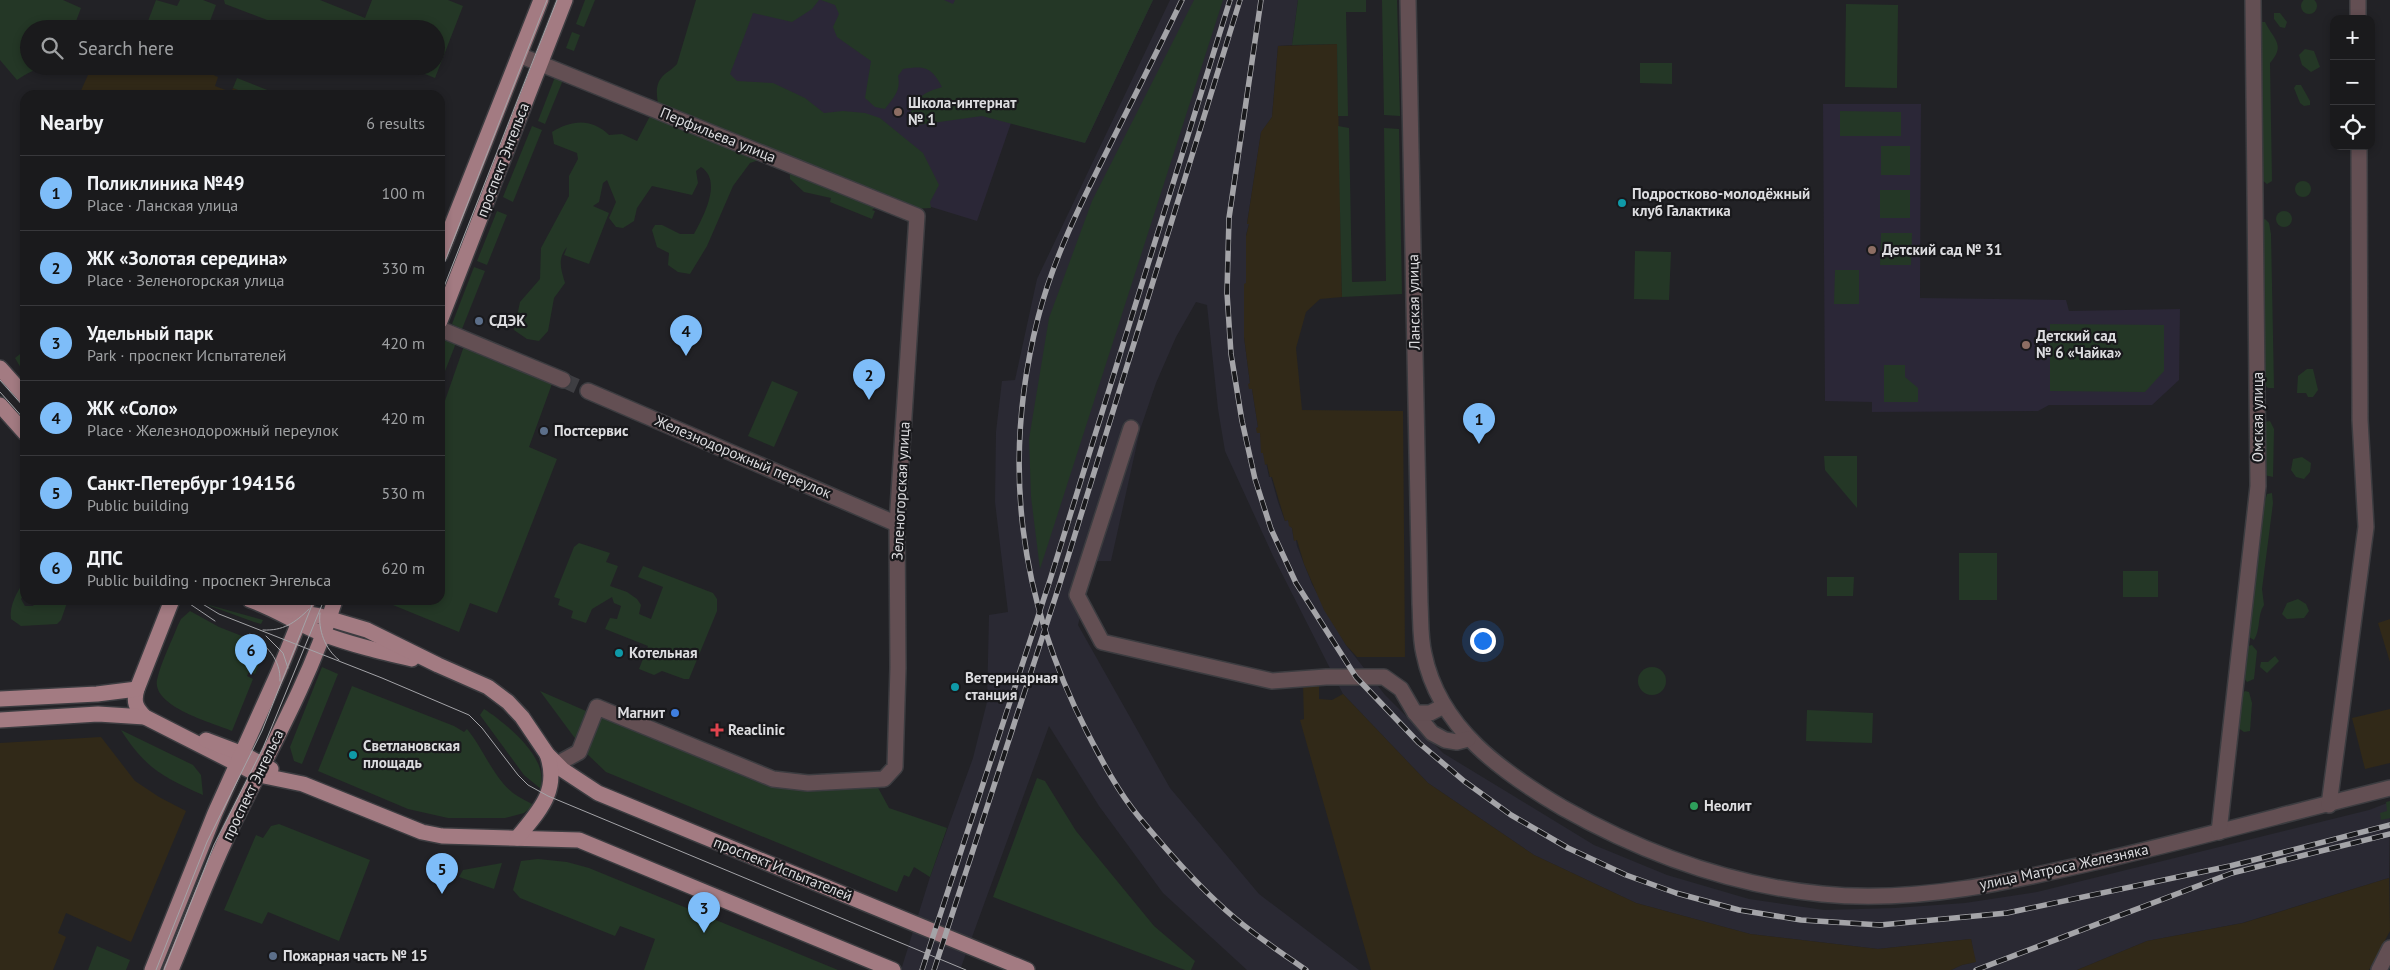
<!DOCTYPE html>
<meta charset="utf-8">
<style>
:root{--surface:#1a1a1c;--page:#232325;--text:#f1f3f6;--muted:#9fa1a3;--line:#38383b;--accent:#7ebdf9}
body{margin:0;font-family:"PT Sans",sans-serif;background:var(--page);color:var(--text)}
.controls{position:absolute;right:15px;top:15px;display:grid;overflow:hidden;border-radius:10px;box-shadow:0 2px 8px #0003}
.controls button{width:45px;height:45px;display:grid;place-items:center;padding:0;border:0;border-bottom:1px solid var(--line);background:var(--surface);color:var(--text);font:25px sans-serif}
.you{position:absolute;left:1482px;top:640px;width:18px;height:18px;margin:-12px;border:4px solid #fff;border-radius:50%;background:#1a73e8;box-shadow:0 0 0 8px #1a73e833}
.badge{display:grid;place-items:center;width:32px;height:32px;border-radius:50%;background:var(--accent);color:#111;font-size:16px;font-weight:700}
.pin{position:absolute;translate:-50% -41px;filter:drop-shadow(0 1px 2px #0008)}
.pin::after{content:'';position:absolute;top:26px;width:18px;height:15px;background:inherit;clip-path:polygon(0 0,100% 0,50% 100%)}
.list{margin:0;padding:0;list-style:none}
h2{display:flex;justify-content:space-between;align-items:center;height:65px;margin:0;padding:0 20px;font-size:21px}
h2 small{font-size:16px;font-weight:400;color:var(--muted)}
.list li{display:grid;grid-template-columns:32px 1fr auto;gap:15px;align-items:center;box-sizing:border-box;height:75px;padding:0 20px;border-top:1px solid var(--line)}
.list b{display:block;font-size:19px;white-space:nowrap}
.list p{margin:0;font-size:16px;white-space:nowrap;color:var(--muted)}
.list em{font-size:16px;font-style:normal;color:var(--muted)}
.icon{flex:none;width:28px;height:28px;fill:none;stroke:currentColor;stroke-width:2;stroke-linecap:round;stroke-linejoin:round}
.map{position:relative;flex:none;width:2390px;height:970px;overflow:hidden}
.search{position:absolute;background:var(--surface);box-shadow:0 2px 8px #0003;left:20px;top:20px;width:425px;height:55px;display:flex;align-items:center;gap:12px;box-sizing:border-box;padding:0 18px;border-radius:28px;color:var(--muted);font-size:19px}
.panel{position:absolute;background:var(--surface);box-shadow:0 2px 8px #0003;left:20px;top:90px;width:425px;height:515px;border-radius:15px}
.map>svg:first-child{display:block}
.built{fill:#2a2933}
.industrial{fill:#312918}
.education{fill:#2b2737}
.green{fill:#243726}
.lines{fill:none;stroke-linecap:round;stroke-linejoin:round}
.minor-tunnel{stroke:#3e3e42;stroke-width:15;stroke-dasharray:15 8;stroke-linecap:butt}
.minor-casing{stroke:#3c3c40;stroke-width:18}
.major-casing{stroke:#3c3c40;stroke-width:18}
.minor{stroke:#634f53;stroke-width:15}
.major{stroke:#a37b82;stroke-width:15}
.tram{stroke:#a4a4a8;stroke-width:1}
.rail-casing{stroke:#a4a4a8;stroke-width:5.5}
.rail{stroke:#19191c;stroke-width:4;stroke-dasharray:11;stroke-linecap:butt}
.education-dot{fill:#8d6e63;stroke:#19191c;stroke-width:2}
.culture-dot{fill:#0f9aa8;stroke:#19191c;stroke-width:2}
.service-dot{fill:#5c6f8a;stroke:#19191c;stroke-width:2}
.shop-dot{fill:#3f7fe0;stroke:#19191c;stroke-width:2}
.health-dot{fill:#e0444e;stroke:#19191c;stroke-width:2}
.leisure-dot{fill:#2e9e5b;stroke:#19191c;stroke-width:2}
.labels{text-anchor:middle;stroke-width:4.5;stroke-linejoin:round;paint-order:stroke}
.poi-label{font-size:15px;font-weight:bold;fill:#dcdcdf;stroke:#19191c;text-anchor:start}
.street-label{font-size:15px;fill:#dcdcdf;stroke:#19191c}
</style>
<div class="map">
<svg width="2390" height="970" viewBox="0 0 2390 970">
<rect width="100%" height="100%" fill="#222226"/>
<polygon class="built" points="1170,0 1298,0 1292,45 1278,46 1272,117 1261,133 1247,224 1249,224 1246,235 1246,284 1244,284 1244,337 1250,383 1249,384 1252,389 1258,427 1257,433 1260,433 1269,477 1271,477 1278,502 1285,521 1288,520 1292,528 1294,540 1296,540 1297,546 1312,584 1346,645 1385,695 1443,753 1594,845 1667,875 1749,899 1824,910 1895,908 1965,903 2037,892 2369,810 2390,802 2389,878 2242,923 2147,941 2077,970 1951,970 1962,965 1975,962 1971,939 1878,949 1750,934 1636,903 1534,855 1428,783 1343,694 1273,556 1225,451 1218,409 1207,305 1196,302 1176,337 1156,383 1140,430 1111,561 1094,561 1078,625 1170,788 1259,894 1359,970 1247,970 1163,893 1099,806 1049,726 960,970 901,970 930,877 973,758 987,702 989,615 1008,612 995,502 996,432 1002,381 1015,380 1037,279"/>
<g class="industrial">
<polygon points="1337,44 1342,297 1320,299 1306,312 1296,348 1302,410 1403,411 1405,657 1357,657 1346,645 1324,610 1304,564 1297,540 1294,541 1292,528 1289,526 1288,520 1285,521 1272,477 1270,477 1267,464 1265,465 1263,453 1261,453 1260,433 1257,433 1256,428 1258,427 1252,389 1249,389 1248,384 1250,383 1244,337 1244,284 1246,283 1246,236 1249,224 1247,224 1261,132 1272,117 1278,46"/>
<polygon points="92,66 193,66 218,77 215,86 231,92 233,88 251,95 79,95"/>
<polygon points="2390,619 2390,662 2378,623"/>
<polygon points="1303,686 1319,686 1319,699 1332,700 1343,694 1428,783 1534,855 1636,903 1750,934 1878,949 1971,939 1976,962 1962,965 1951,970 1371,970 1300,720 1304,719"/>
<polygon points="2390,709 2390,763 2365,769 2352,718"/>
<polygon points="101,737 135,781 159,797 186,811 131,942 66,913 58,933 66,937 53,970 0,970 0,743"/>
<polygon points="2389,878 2390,931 2369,970 2077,970 2147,941 2243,923"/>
</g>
<g class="education">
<polygon points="709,0 1153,0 1085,143 1011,123 977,221 925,205 668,101"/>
<polygon points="1823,104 1921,104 1920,298 2066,300 2069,311 2180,309 2179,380 2152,405 2049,405 2038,411 1872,412 1872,402 1825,401"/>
</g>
<g class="green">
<circle cx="2309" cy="6" r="8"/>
<path d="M0,0H63L81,8L73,29H29V66H57L56,69C39,66 30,71 17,80L0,60Z"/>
<polygon points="156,0 177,6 180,0 203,0 216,5 207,29 145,29"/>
<polygon points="224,0 320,0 365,18 372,0 448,0 463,6 435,78 405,66 436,66 436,29 291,29 225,4"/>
<polygon points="585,0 595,0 584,27 576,24"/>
<path d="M696,0H819L812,9L792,22L753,13L730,74L737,81L773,83L805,98L824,113L843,111L865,113L880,118L923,153L939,185L930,202L931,208L912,209L890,197L872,210L875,211L872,219L830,202L831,198L804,192L790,179L789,160L773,155L750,163L733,186L707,246L690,274L678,272L668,265L669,253L657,247L652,230L655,225H662L680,234H694C703,217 723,181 701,167L696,171L698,183L692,195L652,186L637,208L634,221L623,228L616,227L609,218L616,202L607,180L603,183L599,202L593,206L609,213L589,264L564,255L567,247C557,259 561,269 565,283L554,298L548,331L539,341L527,339L514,330L520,302L540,279L541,248L569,196V176L578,159L577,153L554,144L552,132C572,120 591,118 609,135L622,134L637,141L649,118L660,113C658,102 653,87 662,77C666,72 672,70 677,64Z"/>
<path d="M821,0H944L953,4L955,0H1153L1085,143L982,116L918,125L910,113C922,94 921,94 942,87C931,66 924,66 903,69L898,76C901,91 894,97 885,109L875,107L865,98L871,61L837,37L833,27L839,14L835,5Z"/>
<polygon points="1194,0 1223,0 1040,569 1031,497 1029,439 1049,318 1092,201"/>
<polygon points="1298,0 1366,0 1366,12 1346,12 1348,116 1338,116 1337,44 1292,45"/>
<polygon points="1382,0 1397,0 1400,116 1384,115"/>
<polygon points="1846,4 1898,5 1897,88 1845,87"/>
<polygon points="2274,13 2280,13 2287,22 2285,28 2280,27 2274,19"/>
<path d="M2261,22H2265C2274,40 2286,45 2270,63L2272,181L2267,184L2261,179Z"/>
<polygon points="572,32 580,35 574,51 566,48"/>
<polygon points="2305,49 2314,51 2320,67 2311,72 2302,65 2299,55"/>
<polygon points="1640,63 1672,63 1672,84 1640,83"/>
<polygon points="555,77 563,80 545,124 538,121"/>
<polygon points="237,78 280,95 251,95 233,88"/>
<polygon points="2296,85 2301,85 2310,101 2310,105 2304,106 2300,103 2294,88"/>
<polygon points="1840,111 1901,112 1901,136 1840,136"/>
<polygon points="532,126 542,130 513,202 503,197"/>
<polygon points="1338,126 1349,128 1352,282 1386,281 1384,128 1399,129 1402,294 1342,297"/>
<rect x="1881" y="146" width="29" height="29"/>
<circle cx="2303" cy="189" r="8"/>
<rect x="1880" y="190" width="30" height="28"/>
<polygon points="497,211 507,215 487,265 477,261"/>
<circle cx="2284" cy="219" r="8"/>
<polygon points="2265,219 2269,223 2271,234 2274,388 2268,388 2265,385 2261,221"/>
<polygon points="1881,233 1912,233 1911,265 1880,265"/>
<polygon points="1635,251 1671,252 1669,300 1634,299"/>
<polygon points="474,267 485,271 462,329 452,324"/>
<polygon points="1835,270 1859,270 1859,304 1834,304"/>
<polygon points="2050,324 2164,325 2164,371 2145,392 2050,391"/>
<polygon points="446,339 456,343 440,384 440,354"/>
<polygon points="464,346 553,381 529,447 557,459 497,613 470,603 459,632 388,603 385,600 440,600 440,415"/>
<polygon points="25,350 25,375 15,358"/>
<polygon points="1884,365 1905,365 1905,377 1918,388 1918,402 1884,402"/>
<polygon points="2307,369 2313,369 2318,390 2313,397 2308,397 2306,393 2297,393 2298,376"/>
<polygon points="772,381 798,392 774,447 748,436"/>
<polygon points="2270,421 2274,429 2273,477 2264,475 2264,422"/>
<polygon points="1824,456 1857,456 1857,508 1825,470"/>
<polygon points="2302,457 2311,463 2310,472 2304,479 2296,477 2291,470 2293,459"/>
<path d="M2272,493L2273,503L2262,589L2264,605C2257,615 2261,629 2254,640L2249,637L2264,505L2267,494Z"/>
<polygon points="579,543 610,553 606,562 618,566 610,586 627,592 637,599 641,605 639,614 651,619 663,587 638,577 643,566 713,593 717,599 717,611 689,679 684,679 662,671 654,675 639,669 648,646 605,629 610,618 617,619 621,606 614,603 612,597 592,609 586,623 571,618 573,611 558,605 560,599 554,597 574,547"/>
<rect x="1959" y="553" width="38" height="47"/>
<rect x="2123" y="571" width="35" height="26"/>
<polygon points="1827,577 1854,577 1853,596 1827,596"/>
<path d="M25,581V592L21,599L25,606H33L37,600H68L61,620L57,624L21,626L11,619C9,606 17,591 25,581Z"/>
<polygon points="2298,599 2306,604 2309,611 2304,618 2287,619 2282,614 2287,603"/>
<polygon points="202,603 263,620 261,624 254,622"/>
<path d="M190,611L219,627L257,642L264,651L255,674L249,672L247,676L253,679L232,731C213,723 152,707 157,680C161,662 171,643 178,625L181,619Z"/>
<polygon points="2252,645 2257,651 2254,679 2247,682 2243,677 2248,646"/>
<polygon points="2275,656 2279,661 2267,673 2260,667 2261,662 2268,662"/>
<circle cx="1652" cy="681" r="14"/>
<polygon points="322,667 338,674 302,764 294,761 290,747"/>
<path d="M352,686L454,726L464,732L467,729C483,748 493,777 513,793C520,798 527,801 534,805L524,813L505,818H448L408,809L318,771Z"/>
<polygon points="540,691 586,711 587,713 577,741"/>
<polygon points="2245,691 2249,692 2252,703 2250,731 2244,732 2237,727 2240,696"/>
<path d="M484,709C503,721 537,749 541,773C542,778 541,784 541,789L524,775L480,715Z"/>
<polygon points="1807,710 1873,713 1872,743 1806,741"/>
<polygon points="600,715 770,785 810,791 876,784 889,808 947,828 930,877 914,867 909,877 904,875 897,892 606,772 585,752"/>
<path d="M121,730L193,765L201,775L203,795C163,777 145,768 121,730Z"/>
<polygon points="1037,778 1045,781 1076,831 1154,926 1195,961 1191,970 1185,970 993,897"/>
<polygon points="2390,801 2390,818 2381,820 2380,813 2387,811 2386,802"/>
<polygon points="279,824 370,860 339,941 268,912 262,924 224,910 256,835 263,838 271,826"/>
<polygon points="538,859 567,862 589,868 838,970 644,970 655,939 620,926 615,936 520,898 513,890 521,861"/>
<polygon points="502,863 494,889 459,877 463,870"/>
<polygon points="97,946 130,960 126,970 88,970"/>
</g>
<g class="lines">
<polyline class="minor-tunnel" points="563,380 588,391"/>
<g class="minor-casing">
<g id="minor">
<path d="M1408,0L1420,604C1421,620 1420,638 1424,654C1439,728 1502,772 1563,808C1643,853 1730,885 1822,894C1919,904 2018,880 2112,858C2205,836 2297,811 2390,788"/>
<polyline points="2358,0 2358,19"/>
<polyline points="519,55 917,216 897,524 898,668 895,767 884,779 808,783 773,779 597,707 579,752 557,764"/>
<polyline points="440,329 563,380"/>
<polyline points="588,391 897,524"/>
<polyline points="1131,428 1077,595 1102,642 1272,681 1326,677 1384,677 1401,689 1415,713 1432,733 1445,740 1457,742 1468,739"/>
<polyline points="1415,713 1430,713 1444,706"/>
<polyline points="2329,805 2366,527 2360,420 2359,146"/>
<polyline points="2219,832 2258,486 2253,0"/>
<polyline points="2379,970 2390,948"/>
</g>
</g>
<g class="major-casing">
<g id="major">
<polyline points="440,255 541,0"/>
<polyline points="440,321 565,0"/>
<polyline points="0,368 25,396"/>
<polyline points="0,405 25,433"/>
<path d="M172,600L137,689C133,702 136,708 145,717L259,775L303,784L422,832L442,836L579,840L893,970"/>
<path d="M250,600C276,609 298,624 323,634C352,645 382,652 412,659"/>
<polyline points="273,608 320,616 367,630 438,665 488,687 508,702 522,717 547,754 563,770 598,793 1027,970"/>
<polyline points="0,699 97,694 137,689"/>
<polyline points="0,720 98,714 145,717"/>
<polyline points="206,740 243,754 271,769"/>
<path d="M517,838C539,811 560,791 547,754"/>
<polyline points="152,970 215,813 279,671 308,600"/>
<path d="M171,970C192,920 211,868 235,820C271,748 311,677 335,600"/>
</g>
</g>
<use href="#minor" class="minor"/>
<use href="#major" class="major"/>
<g class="tram">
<polyline points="440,274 547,0"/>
<polyline points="440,297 557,0"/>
<polyline points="0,380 25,408"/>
<polyline points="0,392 25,420"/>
<polyline points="184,600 215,621"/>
<polyline points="196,600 219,614 382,678 469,715 482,728 518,775 528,785 548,796 966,970"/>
<path d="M320,613C318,630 325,649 339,660"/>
<path d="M263,630C283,631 295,623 309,609"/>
<path d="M250,634C266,645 281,659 280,681"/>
<polyline points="266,636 283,653 288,668"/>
<polyline points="156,970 207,842 262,731 314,600"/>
<polyline points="164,970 214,845 263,748 324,600"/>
</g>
<g class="rail-casing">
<g id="rail">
<path d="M1182,0C1158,50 1133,99 1108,149C1081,203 1053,259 1038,318C1001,463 1019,599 1087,732C1102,761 1118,792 1139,817C1163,846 1190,877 1218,903C1244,928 1276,949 1306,970"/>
<polyline points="1261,0 1229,218 1227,293 1231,354 1242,421 1255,479 1271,529 1296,583 1356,677 1419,743 1464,781 1511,815 1568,848 1626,875 1676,893 1739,910 1801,920 1880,925 2007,913 2230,866 2390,825"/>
<polyline points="922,970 1050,580 1230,0"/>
<polyline points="934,970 1060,583 1240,0"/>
<polyline points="1976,970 2232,873 2390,834"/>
</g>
</g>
<use href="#rail" class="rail"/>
</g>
<g class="education-dot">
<circle cx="898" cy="112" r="5"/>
<circle cx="1872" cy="250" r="5"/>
<circle cx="2026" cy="345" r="5"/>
</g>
<g class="culture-dot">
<circle cx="1622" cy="203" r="5"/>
<circle cx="619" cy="653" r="5"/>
<circle cx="955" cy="687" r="5"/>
<circle cx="353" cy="755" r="5"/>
</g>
<g class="service-dot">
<circle cx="479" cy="321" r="5"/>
<circle cx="544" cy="431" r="5"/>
<circle cx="273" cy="956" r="5"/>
</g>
<circle class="shop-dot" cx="675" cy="713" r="5"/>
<path class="health-dot" d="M714.5 722.5h5v5h5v5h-5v5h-5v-5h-5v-5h5z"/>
<circle class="leisure-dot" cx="1694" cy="806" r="5"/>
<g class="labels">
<g class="poi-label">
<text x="908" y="108">Школа-интернат<tspan x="908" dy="17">№ 1</tspan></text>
<text x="1632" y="199">Подростково-молодёжный<tspan x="1632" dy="17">клуб Галактика</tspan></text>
<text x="1882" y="255">Детский сад № 31</text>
<text x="489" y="326">СДЭК</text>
<text x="2036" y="341">Детский сад<tspan x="2036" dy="17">№ 6 «Чайка»</tspan></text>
<text x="554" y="436">Постсервис</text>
<text x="629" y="658">Котельная</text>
<text x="965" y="683">Ветеринарная<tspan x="965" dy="17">станция</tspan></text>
<text x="665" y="718" text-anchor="end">Магнит</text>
<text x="728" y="735">Reaclinic</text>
<text x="363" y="751">Светлановская<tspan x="363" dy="17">площадь</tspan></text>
<text x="1704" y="811">Неолит</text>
<text x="283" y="961">Пожарная часть № 15</text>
</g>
<g class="street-label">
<text transform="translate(718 135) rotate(22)" y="5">Перфильева улица</text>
<text transform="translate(503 160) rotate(-69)" y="5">проспект Энгельса</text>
<text transform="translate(1414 302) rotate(-91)" y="5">Ланская улица</text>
<text transform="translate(2258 417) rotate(-90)" y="5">Омская улица</text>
<text transform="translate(743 457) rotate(23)" y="5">Железнодорожный переулок</text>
<text transform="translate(901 491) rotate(-87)" y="5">Зеленогорская улица</text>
<text transform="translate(253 785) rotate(-64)" y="5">проспект Энгельса</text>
<text transform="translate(2064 867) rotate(-12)" y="5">улица Матроса Железняка</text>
<text transform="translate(783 869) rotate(22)" y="5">проспект Испытателей</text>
</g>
</g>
</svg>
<div class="controls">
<button>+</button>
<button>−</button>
<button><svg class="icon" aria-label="locate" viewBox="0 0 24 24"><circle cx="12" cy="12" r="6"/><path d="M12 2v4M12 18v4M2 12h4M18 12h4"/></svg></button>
</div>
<div class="you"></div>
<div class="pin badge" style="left:1479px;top:444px">1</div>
<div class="pin badge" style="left:869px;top:400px">2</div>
<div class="pin badge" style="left:704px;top:933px">3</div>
<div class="pin badge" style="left:686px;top:356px">4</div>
<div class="pin badge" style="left:442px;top:894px">5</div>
<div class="pin badge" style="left:251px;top:675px">6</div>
<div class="search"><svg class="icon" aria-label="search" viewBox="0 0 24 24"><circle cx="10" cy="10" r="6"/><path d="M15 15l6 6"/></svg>Search here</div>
<section class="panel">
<h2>Nearby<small>6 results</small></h2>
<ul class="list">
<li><span class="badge">1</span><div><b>Поликлиника №49</b><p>Place · Ланская улица</p></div><em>100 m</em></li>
<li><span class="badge">2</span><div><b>ЖК «Золотая середина»</b><p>Place · Зеленогорская улица</p></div><em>330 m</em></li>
<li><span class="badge">3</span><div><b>Удельный парк</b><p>Park · проспект Испытателей</p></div><em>420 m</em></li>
<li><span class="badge">4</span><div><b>ЖК «Соло»</b><p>Place · Железнодорожный переулок</p></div><em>420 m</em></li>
<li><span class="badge">5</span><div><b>Санкт-Петербург 194156</b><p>Public building</p></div><em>530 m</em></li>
<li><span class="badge">6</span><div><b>ДПС</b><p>Public building · проспект Энгельса</p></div><em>620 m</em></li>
</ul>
</section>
</div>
